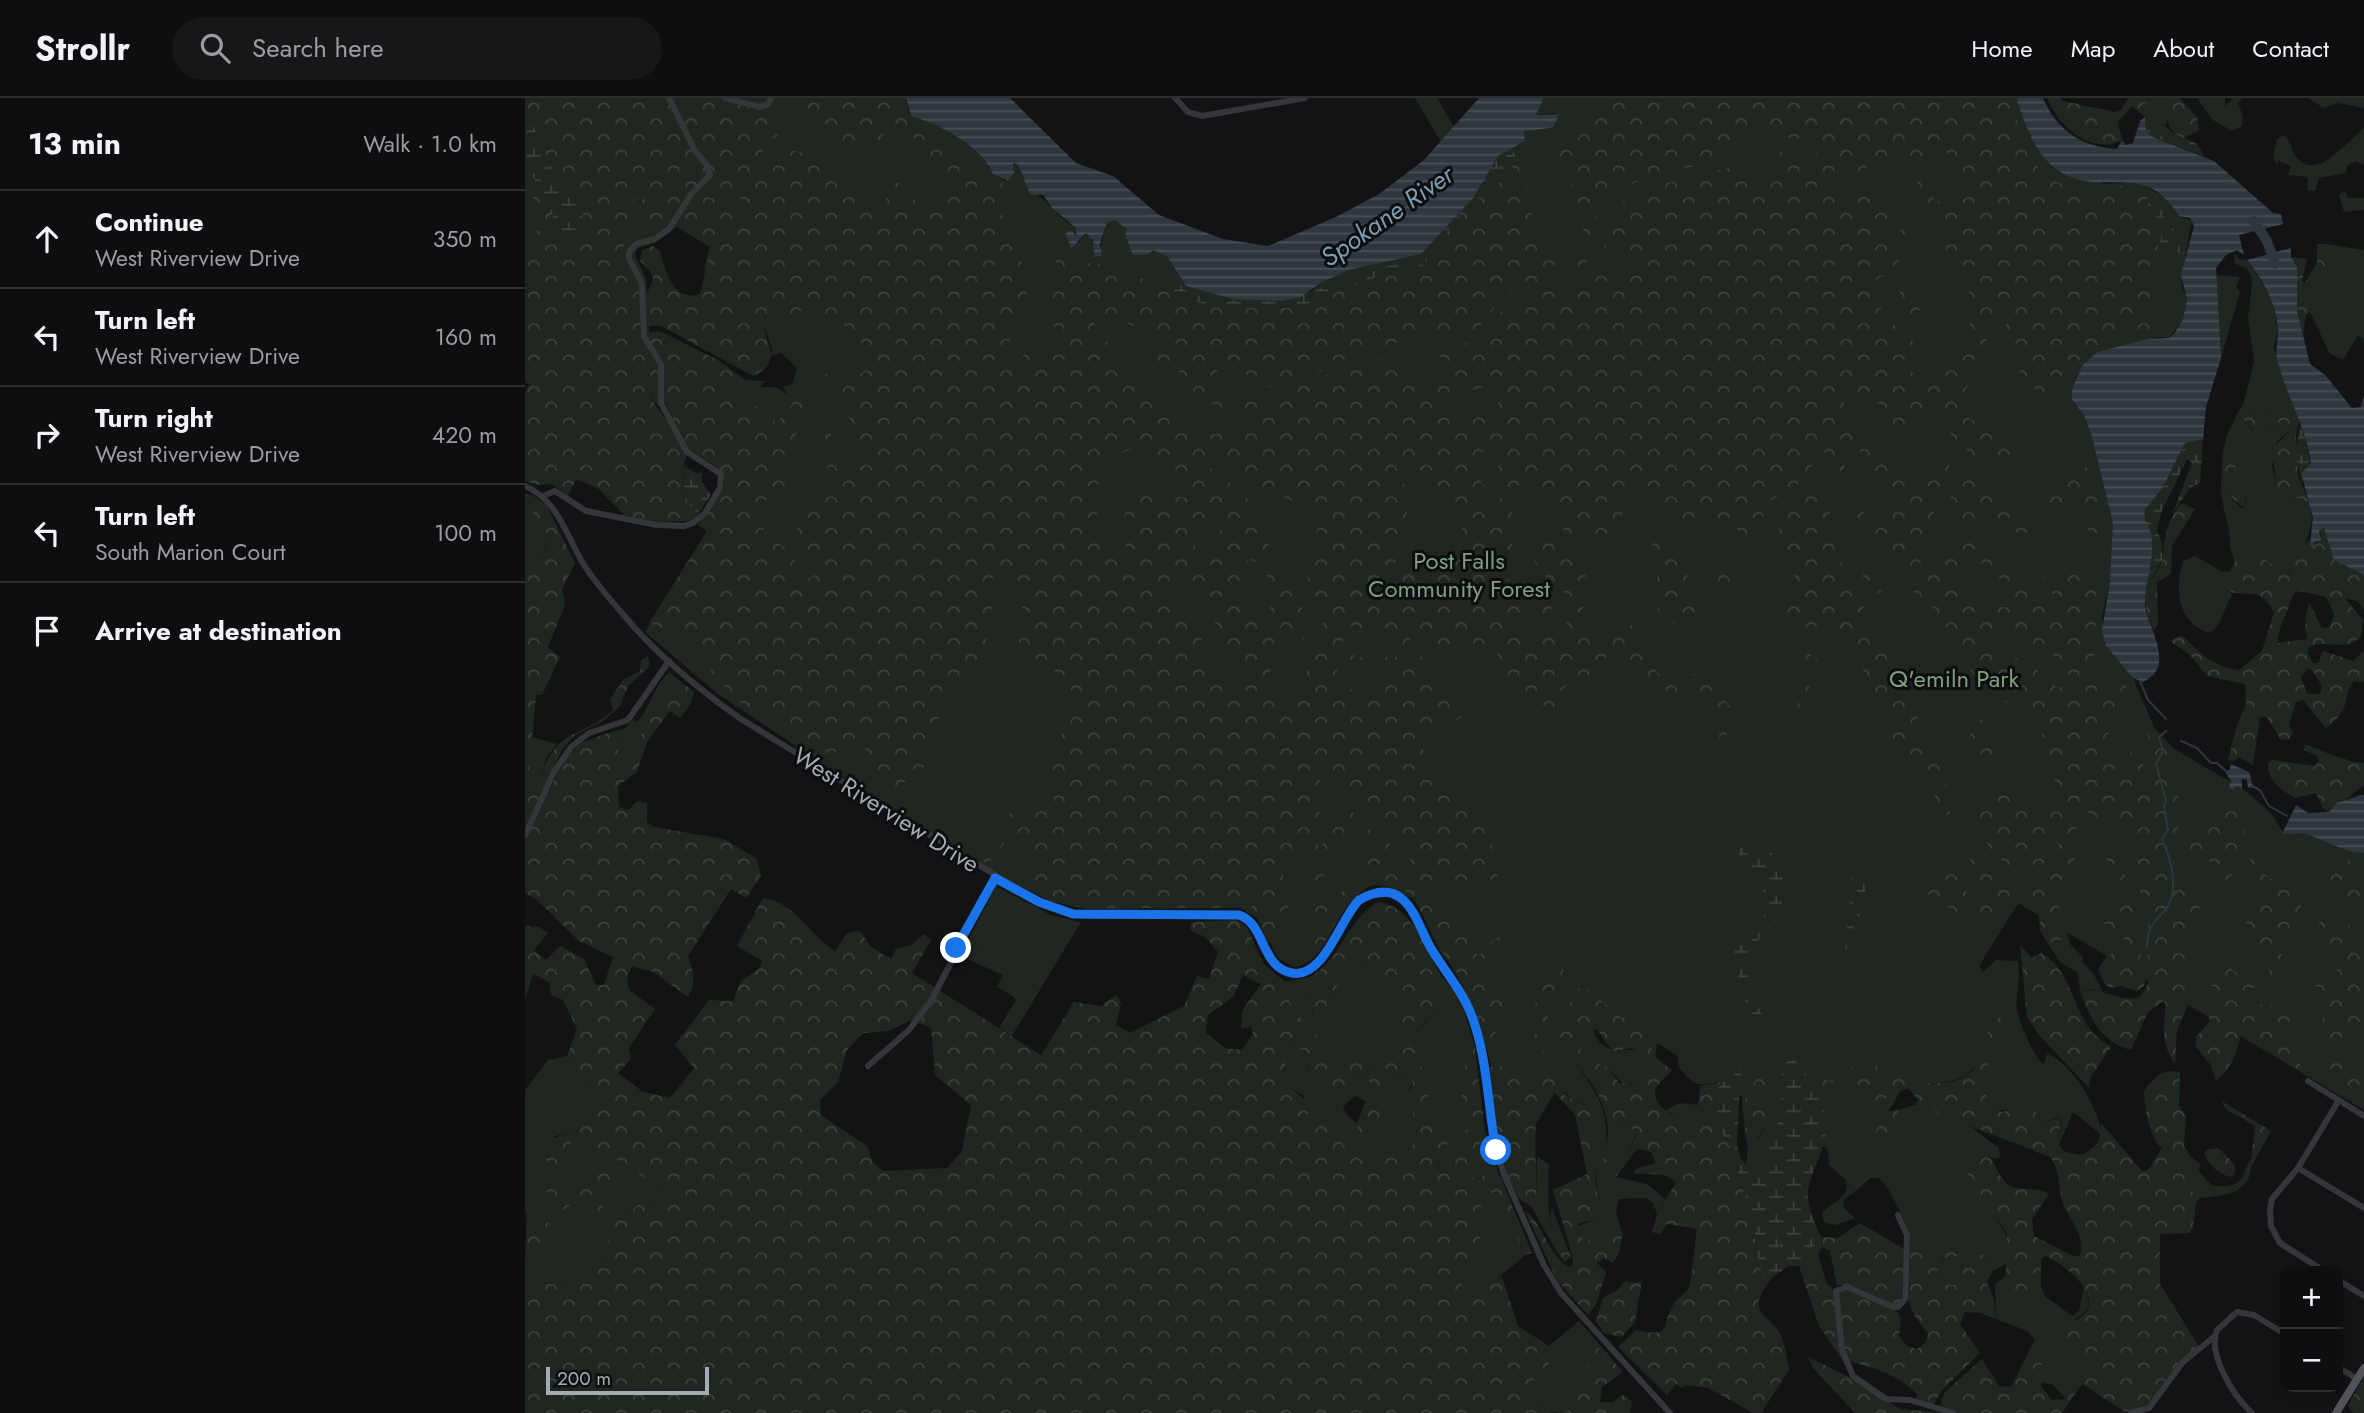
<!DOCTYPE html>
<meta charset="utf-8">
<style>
:root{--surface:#0e0e10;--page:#171719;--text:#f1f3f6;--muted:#9b9c9f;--line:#2e2e30}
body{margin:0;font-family:Jost,sans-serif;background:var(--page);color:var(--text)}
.controls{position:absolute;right:21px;bottom:21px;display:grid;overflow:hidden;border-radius:14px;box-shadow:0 4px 10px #0003}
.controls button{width:63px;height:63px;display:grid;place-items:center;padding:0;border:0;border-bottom:2px solid var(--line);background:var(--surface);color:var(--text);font:35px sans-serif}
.scale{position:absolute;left:21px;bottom:18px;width:163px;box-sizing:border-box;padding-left:7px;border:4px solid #a5abb5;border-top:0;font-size:19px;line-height:24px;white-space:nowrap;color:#a5abb5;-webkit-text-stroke:5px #0e0e10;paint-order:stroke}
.stop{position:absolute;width:21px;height:21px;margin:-16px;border:5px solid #1a73e8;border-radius:50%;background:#fff}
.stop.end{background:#1a73e8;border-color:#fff;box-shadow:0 2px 7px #0008}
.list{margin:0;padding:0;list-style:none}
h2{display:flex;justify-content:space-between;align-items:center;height:91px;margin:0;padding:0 28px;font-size:30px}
h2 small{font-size:23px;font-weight:400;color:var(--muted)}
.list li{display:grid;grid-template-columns:46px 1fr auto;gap:21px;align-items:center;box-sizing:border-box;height:98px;padding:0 28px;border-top:2px solid var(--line)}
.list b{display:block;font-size:26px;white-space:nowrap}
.list p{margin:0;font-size:23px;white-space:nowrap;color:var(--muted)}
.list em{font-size:23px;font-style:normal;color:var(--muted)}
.icon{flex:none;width:38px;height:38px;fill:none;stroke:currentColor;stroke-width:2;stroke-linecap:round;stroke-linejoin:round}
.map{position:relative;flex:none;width:1839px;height:1315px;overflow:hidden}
header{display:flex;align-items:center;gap:42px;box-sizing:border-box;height:98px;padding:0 35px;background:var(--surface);border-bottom:2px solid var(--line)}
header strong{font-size:33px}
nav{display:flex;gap:38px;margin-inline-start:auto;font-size:24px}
.search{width:490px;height:63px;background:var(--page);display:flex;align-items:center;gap:18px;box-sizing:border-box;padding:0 24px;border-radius:38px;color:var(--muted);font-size:26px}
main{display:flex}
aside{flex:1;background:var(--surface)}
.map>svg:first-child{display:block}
.green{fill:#202720;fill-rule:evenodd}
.forest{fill:url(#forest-crowns);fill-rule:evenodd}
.wetland{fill:url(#wetland-marsh)}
.water{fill:url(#water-rules)}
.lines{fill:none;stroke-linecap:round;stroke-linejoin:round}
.stream{stroke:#2d373d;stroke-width:2}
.river{stroke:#2d373d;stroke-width:10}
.minor{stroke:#34363a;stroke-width:6}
.major{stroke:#515359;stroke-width:8}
.route{stroke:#1a73e8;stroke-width:9}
.labels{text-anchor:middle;stroke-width:6;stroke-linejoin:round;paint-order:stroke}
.park-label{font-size:24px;fill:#7e9f7d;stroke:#0e0e10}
.street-label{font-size:24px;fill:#a5abb5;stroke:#0e0e10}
.water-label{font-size:26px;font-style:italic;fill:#7d9caf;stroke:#0e0e10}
</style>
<header>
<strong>Strollr</strong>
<div class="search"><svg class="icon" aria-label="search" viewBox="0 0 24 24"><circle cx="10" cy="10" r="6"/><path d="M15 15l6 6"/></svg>Search here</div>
<nav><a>Home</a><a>Map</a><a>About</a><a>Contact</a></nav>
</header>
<main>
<aside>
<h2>13 min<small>Walk · 1.0 km</small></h2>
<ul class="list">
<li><svg class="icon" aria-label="ahead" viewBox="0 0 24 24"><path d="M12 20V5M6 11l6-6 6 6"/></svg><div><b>Continue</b><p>West Riverview Drive</p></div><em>350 m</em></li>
<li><svg class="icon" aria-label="left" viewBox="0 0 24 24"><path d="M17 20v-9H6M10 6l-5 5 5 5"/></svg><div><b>Turn left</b><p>West Riverview Drive</p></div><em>160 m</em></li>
<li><svg class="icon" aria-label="right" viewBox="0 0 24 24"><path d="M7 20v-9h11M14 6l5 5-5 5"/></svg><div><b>Turn right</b><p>West Riverview Drive</p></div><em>420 m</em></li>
<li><svg class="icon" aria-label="left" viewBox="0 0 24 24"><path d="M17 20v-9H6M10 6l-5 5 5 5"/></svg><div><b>Turn left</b><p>South Marion Court</p></div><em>100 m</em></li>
<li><svg class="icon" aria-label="arrive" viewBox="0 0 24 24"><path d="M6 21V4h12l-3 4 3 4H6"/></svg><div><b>Arrive at destination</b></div></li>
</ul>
</aside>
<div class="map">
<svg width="1839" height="1315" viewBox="0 0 1839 1315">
<defs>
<pattern id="forest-crowns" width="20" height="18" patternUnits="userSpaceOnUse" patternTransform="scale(1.75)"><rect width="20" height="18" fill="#202720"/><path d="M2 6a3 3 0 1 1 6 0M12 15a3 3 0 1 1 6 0" fill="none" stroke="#3d443e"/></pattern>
<pattern id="wetland-marsh" width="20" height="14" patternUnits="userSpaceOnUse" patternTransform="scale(1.75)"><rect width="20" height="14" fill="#202720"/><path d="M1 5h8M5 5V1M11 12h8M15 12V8" fill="none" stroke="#3d443e"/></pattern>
<pattern id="water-rules" width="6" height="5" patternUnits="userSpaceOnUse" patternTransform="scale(1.75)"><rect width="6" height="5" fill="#2d373d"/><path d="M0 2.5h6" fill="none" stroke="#485157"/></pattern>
</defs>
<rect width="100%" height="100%" fill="#131315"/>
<g class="green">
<path d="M0,0H381L384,16L401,21L432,38L461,61L468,76L480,83L488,65L492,66L501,79L502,92C523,99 531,119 551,130L550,138L543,133L554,145L561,135L567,137L569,159L573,160L582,124L589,122L602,131L600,136L608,153L615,155L628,151L642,158L659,184L786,194L797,184L824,172L896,156L979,54L999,43V35L1031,26L1032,15L1011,17L1019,0H1491L1505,38L1579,86L1613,83L1645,103L1654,118L1667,123L1658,171L1656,187L1662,200L1658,221L1644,240L1634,239L1572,254L1557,268L1547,302L1559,317L1567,339L1589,425L1585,482L1577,518L1581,548L1608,580L1629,629L1648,650L1722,694L1746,715L1758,734L1779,735L1823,753L1839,755V1012L1493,805L1454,868L1458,874L1471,862L1493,863C1496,880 1490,901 1492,913C1494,923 1510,963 1519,966L1522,956C1546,963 1575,1013 1577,1037L1548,1014L1534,1047L1537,1022L1532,1019L1517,1026L1507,1006C1492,1005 1482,1015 1469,1012L1457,989L1458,979L1451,967C1437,987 1404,988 1382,982L1353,1031L1375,1017L1372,1012L1390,1007L1393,1002C1410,1015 1430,1019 1448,1030C1456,1036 1462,1043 1474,1049L1475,1059L1469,1061L1460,1055L1463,1105L1484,1143L1481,1166L1468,1173L1466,1162L1462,1158L1441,1159L1430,1187L1421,1186L1412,1173L1413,1166L1433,1155L1431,1151L1418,1149L1403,1158C1378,1156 1388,1141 1381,1126C1376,1115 1363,1086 1353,1080H1346L1318,1103L1319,1110L1330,1120L1311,1127L1299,1124L1297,1115C1308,1103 1325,1101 1321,1082L1304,1067L1303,1052L1255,1022L1240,1065L1243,1077H1230L1221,1067L1223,1050L1221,1040H1233L1239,1031L1220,1001L1217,1007V999L1194,984C1170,989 1168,986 1153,968V958L1132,945L1130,962L1081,913L1068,934L1076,946L1090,953L1114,951C1125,963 1115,984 1100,988L1083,970L1058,959L1050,963C1074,999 1087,1015 1079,1059L1086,1061L1090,1028L1094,1024L1111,1033C1111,1041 1095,1067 1091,1079L1122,1086L1140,1101L1132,1116L1128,1105L1121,1100L1094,1101L1091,1113L1096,1132L1080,1134L1062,1143L1050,1134L1049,1129L1070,1122L1076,1111L1069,1067L1071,1042L1059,1006L1049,1003L1034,988L987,1065L963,955L936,885L889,801L861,788L849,787C805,805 807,867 768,869L752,859L734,821L715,810L560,811L525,803L475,778L305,671L193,596L120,534L229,360L135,301L137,312L124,297L0,216ZM152,129L185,149L179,172L256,221L242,218L238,225L247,250L246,258L256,255L272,270L267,286L271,288L265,298L250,289H223L125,242L121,181L110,157L112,151L129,145Z"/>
<polygon points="890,0 912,0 932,34 919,49"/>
<path d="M1627,0C1639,5 1642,15 1642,27L1620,19V2Z"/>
<polygon points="1672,0 1700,0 1700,9 1708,0 1717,0 1713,6 1718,18 1717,28 1707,33 1688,22"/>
<polygon points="1783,0 1839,0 1839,10 1813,5 1799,10"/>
<path d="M1839,30V67L1831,63L1822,68L1821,75L1794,80L1790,93L1782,92L1783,79L1763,77L1766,68L1753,63L1752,68L1748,59L1752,41L1758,37C1767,43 1766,54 1773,61C1793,84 1826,39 1839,30Z"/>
<polygon points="1820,93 1823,100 1839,100 1839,112 1819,114 1814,97"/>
<polygon points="1800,146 1839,152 1839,242 1833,237 1818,262 1805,256 1785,214 1790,190 1806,158"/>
<polygon points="1710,155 1713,161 1722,162 1747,200 1753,231 1749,249 1775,320 1751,312 1733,316 1718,307 1729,263 1723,220 1727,187 1726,177 1721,170 1709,165"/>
<polygon points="1690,177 1715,179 1711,188 1715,194 1696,260"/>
<path d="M1712,316L1728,333H1743L1756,323L1768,330L1752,343L1747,369L1751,384L1749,402L1775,400L1786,407C1790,430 1777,464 1758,477C1744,460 1726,455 1705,450C1706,427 1697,413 1696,391L1718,411L1722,403L1709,378L1710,362L1698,353L1702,337Z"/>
<polygon points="0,395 9,398 5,408 26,437 15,463 0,458"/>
<path d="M1670,458L1698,474L1700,491L1708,496C1698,510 1699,524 1685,535C1651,524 1650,491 1658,463Z"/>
<path d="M145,574L154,582L140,581L141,600L119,629L104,673L97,674L91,659L98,637L89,633L99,631L109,621L112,624C126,609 129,586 145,574Z"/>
<polygon points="7,639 32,646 22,659 14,681 4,677"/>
<polygon points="471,788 526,817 556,824 487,938 474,930 491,902 488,898 472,889 478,877 435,858"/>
<polygon points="1543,838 1545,846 1558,859 1557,864 1568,875 1578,894 1563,891 1555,894 1553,875 1535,864 1522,844 1529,845"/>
<path d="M838,864C846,871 856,878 863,887C878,905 882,942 873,962L851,971L831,960L817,969L804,966L791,940C800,911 809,878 838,864Z"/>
<polygon points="916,878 936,901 950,949 942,950 936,1002 943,1030 929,1055 928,1074 914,1075 913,1038 889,939 902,922 914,920 912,899"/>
<polygon points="785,879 788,922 782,926 768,914 760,884"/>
<path d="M766,945L774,946L784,975L824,983L830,974L842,978L846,987L840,1003L830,998L818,1008L821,1016L832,1026L834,1035H859V1000L868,980L882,976L888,984L876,1006L887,1010L892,1036L887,1049C864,1060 856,1050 834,1061L817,1046L804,1023L791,1025L783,1018L779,998L768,991L759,974Z"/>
<polygon points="42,958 52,966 51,980 69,991 68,1007 51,1034 30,1038 37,1065 39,1054 49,1042 63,1044 150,1099 149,1104 139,1109 114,1105 103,1117 87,1115 69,1101 70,1096 45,1091 45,1107 57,1110 84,1137 81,1161 35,1187 0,1182 0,1164 8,1169 1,1113 0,1117 0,992 23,962"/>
<polygon points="1155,1005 1174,1007 1172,1020 1168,1024 1158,1023 1141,1012"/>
<polygon points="960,1033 969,1063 957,1079 949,1081 946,1071"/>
<path d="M1012,1058L1024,1067C1023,1080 1023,1112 1025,1122C1028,1134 1034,1141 1032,1154L1007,1110L1011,1102Z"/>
<path d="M1666,1059L1675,1066L1674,1073L1687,1088C1715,1089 1715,1086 1725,1061C1731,1095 1699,1098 1675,1100L1671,1104L1662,1077Z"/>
<path d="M963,1094L973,1096L1000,1157C986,1171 969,1180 958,1196L943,1200L936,1190L941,1167L956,1141L950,1121Z"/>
<polygon points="1296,1139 1297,1149 1293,1157 1302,1186 1285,1171 1274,1168"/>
<path d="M1481,1177L1484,1192L1507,1195L1516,1188L1520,1198L1547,1218L1554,1213L1559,1188C1573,1221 1551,1213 1538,1233C1563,1262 1563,1268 1541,1301L1527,1286L1515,1284L1517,1262L1507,1247L1510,1242L1502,1233L1471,1221L1470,1187Z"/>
<polygon points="1054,1223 1081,1254 1054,1240 1066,1272 1046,1310 1038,1315 1021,1313 1008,1296 1009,1274 1024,1268 1024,1248"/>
</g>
<g class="forest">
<path d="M0,0H142L182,68L183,77C167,98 149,133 123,140C113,129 115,112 118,98L113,95L107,106L97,156L115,187L116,232L132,263L133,285L122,290C127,311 158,334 161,356C162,359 160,363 159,366C156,386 159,402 173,416L167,423L131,424L99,417L74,391L51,381L43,398L27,386L13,387L0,383V294L4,287L0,284V142L16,130L19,120L8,101V81L19,99L47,93L24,64L11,30L0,17Z"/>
<path d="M157,0H193L236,11L249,24L253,37L237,50L239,57L252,58L265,52L288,57L327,83L348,107H358L370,83C392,92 387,120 417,102C425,97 429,94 430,84C421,78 408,78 400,70C385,55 406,46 372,26L362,29L352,48L328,55L312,49L281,24L274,0H372L382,23L431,48L463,88L475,83L486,91C484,97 479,104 478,111C473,137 501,160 503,187C505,210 471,240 491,264L500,256H520L530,244L529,216L524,205L534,180L528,147H534L557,165L588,167L658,200L679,206L718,210H762L781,206L870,172L898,168C913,145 929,122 950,103C970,85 977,87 992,61L1000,65L997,73C1009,112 1005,134 1032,168L1042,169L1055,161C1067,127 1048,84 1028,55C1060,50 1058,24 1073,0H1487C1492,22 1497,49 1511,67C1542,110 1600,72 1622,98L1621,120L1633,149L1632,181L1624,168L1621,170L1629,210L1626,232C1605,244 1577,239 1559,258C1547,271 1547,289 1537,302L1522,304C1508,288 1486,267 1480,246C1477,233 1489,218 1474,212L1469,215L1452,276L1437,296L1436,307L1442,319L1471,335L1487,353L1504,358L1491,366L1474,361L1460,367L1440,351L1431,354C1431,338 1420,332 1418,317L1414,315L1367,341L1361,337L1362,313L1355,306L1325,299L1320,302L1318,311L1324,319L1329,344L1318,354L1321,381L1317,385L1308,378L1304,358L1297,353C1290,361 1285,373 1278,381C1255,408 1227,390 1243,446L1207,429L1187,424L1158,423L1129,398L1116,394C1084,408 1104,413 1095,436L1074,438L1047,430L1046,449L1052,454L1066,456C1059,481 1055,502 1061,528C1078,540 1092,525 1112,528C1128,543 1118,555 1128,569C1138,585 1157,583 1158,606L1154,607C1139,589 1119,571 1095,569L1085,559L1073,560L1062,582L1045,584L1032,597L1035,614L1018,607L1011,597L990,598L979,588L981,578L974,571L973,557L968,551L956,550L944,543C928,550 911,558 896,542C892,537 892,533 886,530C880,546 895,556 904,567C911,577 910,588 920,597C926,602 936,605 944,610C939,630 891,619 899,670C922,691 963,709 967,745C969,759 971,772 975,787L965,800L952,784L925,782L913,792L909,802L913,809L934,824L952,857L959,855L962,847L974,838L977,851L962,865C971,907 1000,901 962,946C953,923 946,898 933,876C928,867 919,860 914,850C897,821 890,774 842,788V750L835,737L822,731L807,756L798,759C794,743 804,707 822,706L836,726L868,748C876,761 869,794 896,788L879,748L862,739L847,717L821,702L810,688L807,678L810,654L807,653L791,666L793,679L802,692C791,724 790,742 798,775C801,785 801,793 808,802L825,786H835L838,790C812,809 808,839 787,861C775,837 803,786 781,756L776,754C741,777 768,802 765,828L743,845L727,808L717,802L695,810H560L525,802L493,785L508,764L500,754L483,741L462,767L452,757L489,710L497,706L524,708L529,703C527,685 523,665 530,648C534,638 543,630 547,620C561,586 519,565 495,553C489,527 513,485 476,473L467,480V527L456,557L414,620L406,636L404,661L395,674L366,693L342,680L340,670L344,658L340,651L326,649L303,656L212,603L165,549L144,533L124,525L182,433L173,427L199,387V379L194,370L164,352L159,345L138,299V269L120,235L134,233L193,262L220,282L240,283L232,292L206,283L197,290L206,300L228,306L250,324L261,317L268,306L258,289L267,286L275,289C289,321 255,350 266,381L276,380L280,385C265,408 254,396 236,404L232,413L240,434L261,451L283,481L290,477C284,458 262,434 279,414C285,406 294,402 300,394L303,362L295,333L298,318L318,363L325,367L328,365C350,320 298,306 285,275L294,274L326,283L348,267L349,262C333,238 309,209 275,213C268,214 263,222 255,222C249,222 246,218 240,219C233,240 264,262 228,278L136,228H120C120,220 119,211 120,204C124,180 138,185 115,163L117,152L128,148L135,153C141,173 148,205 175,196L186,148L151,126L172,97L220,108L224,105L184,84L187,77L160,25ZM1224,33H1239L1251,42C1268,39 1278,38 1291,50L1292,65L1285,81L1263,51L1255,48C1254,64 1254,81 1241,92L1225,86L1206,69C1177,77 1107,88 1090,112C1083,122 1082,137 1079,149L1101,156L1110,167L1108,175L1092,176L1074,165C1057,190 1021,186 996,199C961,218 960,246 913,255L921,267V276L910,288C889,286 885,275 876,257L844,263L725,302L714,299L703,303C690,296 687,280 695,268L714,269L731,286L747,289C799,273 851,252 902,234C916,229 931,241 944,236C959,229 967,208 981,198C1003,182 1032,184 1056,172C1072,150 1066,138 1072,116C1082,80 1172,69 1204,61L1215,51ZM1415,46L1420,50C1426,69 1440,93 1429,110C1421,107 1409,103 1404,95C1397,84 1407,55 1415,46ZM1373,56L1385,63L1400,106L1421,123L1424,133L1419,160C1424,167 1432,173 1437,180C1470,228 1404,311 1379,264L1395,250L1356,215L1355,193L1349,183L1357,178L1364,181L1375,195L1365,202C1366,217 1384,230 1399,233C1402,210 1381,198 1373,180C1369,171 1380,144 1388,140C1392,138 1399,139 1404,139L1397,124L1383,123L1365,145L1357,133L1366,113L1345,86C1330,95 1332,117 1310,93L1312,87L1358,59ZM578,216C594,219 604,229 620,231L627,245L624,253L627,264L651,270L673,299L683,305L724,319L727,322L725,335L716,339L698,334L671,340L665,338L647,313L600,282L593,270L586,247L569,234L570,221ZM959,289L970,292L976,317L969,320L956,315H925C934,300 942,292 959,289ZM610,349C633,348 654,377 670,392L671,397C659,406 648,393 636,391C594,384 596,427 602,454L596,458C560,425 561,367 610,349ZM955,354H962L973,365L977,431L970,429L963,393L947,372L949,360ZM681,355C706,358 718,379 739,391C754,399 775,402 786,417C800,439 786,457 783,479C781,493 796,498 798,512C801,532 775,598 760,611L750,608C743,582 742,550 758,527L763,528L778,542C795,520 751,469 744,448C736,425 738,420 721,399C709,385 691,377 679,364ZM885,364L917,391L925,416L941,436L912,462L904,480L897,482L892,479L890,473L899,446L886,466L876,475L867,473L884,433L878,377ZM1003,383C1020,392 1047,421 1036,440L1027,443L1012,441L1005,454L1016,475L1040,495L1042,528L1039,536L1035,537C1023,520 1033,498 1010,488L1003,500L1018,526L1011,537L1006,536L997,525L991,490L981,478L979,468L990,441L986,400L989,390ZM684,422L692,424C699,436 695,444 684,452H672L667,440ZM724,462C743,466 747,490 748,506L739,518H730L719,506L714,472ZM834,467L846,476L824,494L821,474ZM646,481L664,488L668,499L685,510L698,548L716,572L727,618C714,610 711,594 703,582C695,570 680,560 677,546C676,538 680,531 676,524C668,511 651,507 642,496ZM828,528L856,538L871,551V559H832L825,556L816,561L830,569L836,582L848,570L858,575L857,590L830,595L811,577L821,529ZM861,691C875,697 887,708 882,725L858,697Z"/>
<path d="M1522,0H1535L1538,3L1590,14L1596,12L1603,0H1623L1620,3V19L1607,8L1593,24L1597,42C1567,58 1533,28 1522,0Z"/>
<path d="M1627,0H1655L1672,19L1674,32L1657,41C1635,28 1647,8 1627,0Z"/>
<polygon points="1792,146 1800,146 1807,158 1790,190 1785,214 1781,216 1778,238 1771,205 1772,169 1766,159 1782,161 1777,183 1780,185 1792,164"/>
<polygon points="1718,307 1733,316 1752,312 1775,320 1771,338 1773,378 1786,407 1775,400 1749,402 1751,384 1747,351 1768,330 1756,323 1735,338 1712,316"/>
<path d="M1336,334L1382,376L1398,383C1410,378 1413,365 1427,359L1397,452L1393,483L1398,504L1392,503L1388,491L1382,489L1377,467L1378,456L1365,455L1328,436L1325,423L1332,409H1337L1342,422L1352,429C1372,420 1368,392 1355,377C1350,371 1342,370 1338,363C1334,356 1335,345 1332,336Z"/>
<path d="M1698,353L1710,362C1709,384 1723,399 1722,412L1696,391Z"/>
<path d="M1555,367L1561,368L1569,392L1583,412L1568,420L1577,440L1573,446L1563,434L1558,413L1523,407L1507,399L1510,387L1521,393C1539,392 1548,383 1555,367Z"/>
<path d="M1445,368C1461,371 1496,411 1506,425L1503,435L1494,436L1451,407L1445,413L1455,422L1432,425L1421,420L1426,401V382Z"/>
<polygon points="1298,374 1297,399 1310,426 1313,460 1332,486 1343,522 1351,533 1365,539 1361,573 1395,623 1420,678 1427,725 1404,690 1380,666 1369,644 1360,615 1331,558 1298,528 1265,531 1251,515 1258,502 1276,490 1264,470 1252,424 1286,382"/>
<path d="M9,398L22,408L50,465L37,491L40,507L23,549L35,559L17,597H11L4,677L14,681C36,625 51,644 88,612L85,601L99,581L115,574L116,562L123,558L125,568L103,588L95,608L78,623L50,637L37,652L0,729V458L15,463L26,438L12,427L5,407Z"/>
<path d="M1657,405L1670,411L1647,448L1646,476L1632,484L1633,524L1629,532C1622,517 1616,500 1624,485C1629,476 1636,470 1637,460C1640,438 1642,422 1657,405Z"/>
<path d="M1118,422C1127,429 1126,437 1135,444C1144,451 1154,454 1163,461L1162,499L1174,520L1167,528L1155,529C1110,505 1139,490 1132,458C1129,444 1118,436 1118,422Z"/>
<path d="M1795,430L1802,433L1809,462L1839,477V512L1832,503L1820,500L1838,522L1836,538C1823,556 1799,539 1783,550V556L1788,565H1793L1798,553L1828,563L1839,553V584L1829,583C1816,598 1829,610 1801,630L1778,602L1771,604L1764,627L1768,636L1764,641L1756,642L1742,619H1735L1728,667L1714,659L1707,664L1703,662L1712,627L1721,607L1720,586L1682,578L1665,557L1645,543L1657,537C1674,555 1689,569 1714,572L1737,553L1749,514C1733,484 1720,503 1700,491L1698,474L1705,473L1710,463L1705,450C1726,454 1744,460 1758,477L1764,473L1784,441L1787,450L1796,440ZM1775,493L1801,499L1809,516L1805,529L1797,530L1784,504L1780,522L1782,541L1752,545L1755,530L1769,495ZM1783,571L1788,573L1797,588L1795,596H1782L1776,579Z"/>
<path d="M1434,438L1455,442L1480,467L1484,477L1499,491L1525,502L1529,498L1515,474L1525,477L1539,469L1547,471L1571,493L1573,519L1569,533V559L1573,577L1584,588L1591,582L1600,585L1604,599L1583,634L1585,654L1592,660L1615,651L1618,656V696L1622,693L1629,676L1622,630L1648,658L1646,672L1655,691L1652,702L1654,749L1649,761L1648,778L1663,787H1674L1671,801L1675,809L1666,837L1665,863L1656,876L1664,887L1666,900L1652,932L1650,965C1635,946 1639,928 1641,906L1638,903L1623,914L1606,952C1575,943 1567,922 1555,894C1574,887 1591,903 1613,900C1633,881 1622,865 1621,841C1620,832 1626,823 1626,814L1615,795L1611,746L1597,731L1579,727L1549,703L1543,712L1555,740L1546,778L1532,802L1543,838L1529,845L1522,844L1515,832L1514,817L1494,805L1481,823C1452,825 1426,814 1403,796L1419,772L1434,779L1444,800L1453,801L1457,787L1443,758L1447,755C1475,757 1484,795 1521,784L1529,773L1534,746L1529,742L1526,745C1515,819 1426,731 1456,693H1476L1531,710C1531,681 1528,647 1508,623C1498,612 1483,608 1473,598C1456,583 1422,554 1423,531L1409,518L1406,497L1398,483L1401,471L1420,459L1423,443ZM1446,462C1468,466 1480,486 1491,503L1489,509C1464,512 1435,497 1429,472L1433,466ZM1473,537C1500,540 1520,550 1541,566L1546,585L1533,590L1509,570L1469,547L1467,542Z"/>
<path d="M1190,470L1207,482L1212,489L1207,498C1196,499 1187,488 1182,479Z"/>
<polygon points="1360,474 1368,481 1364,490 1341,500 1336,486 1338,476"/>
<polygon points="1283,555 1294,562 1286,572 1283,616 1276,617 1271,613 1281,565 1280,557"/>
<path d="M1168,576L1180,582L1212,616L1208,631L1194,643C1198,605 1182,600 1155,578Z"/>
<path d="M140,580L154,582L169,594L165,607L155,620L145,613L122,644L112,674L93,688L94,709L103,712L113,703L122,705V724L129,729L199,741L232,761L236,778L221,800L206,791L163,858C168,873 172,883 163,899L128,874L107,868L102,880L104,892L130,911L104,950L106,961L93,975L118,994L145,1000L169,970L150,947L184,902L208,903L216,883L234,871L237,863L212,848L238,800C270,804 284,837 310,853L322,835L335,833L346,849L366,861L371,851L388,846L398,836L406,842L387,875L516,957L549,904L576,908L591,897L596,905L591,927L605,935L659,908L672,878L684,881L693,854L680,839L665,832L666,824L712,822L721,828L739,866L760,884L768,914L783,925L788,921L785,879C816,862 819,825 853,804C889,809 899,850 916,878L912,899L914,920L901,922L889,939L913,1037L926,1040L913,1061L914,1075L928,1074L929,1055L942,1030L936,1002L942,950L950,949L960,1033L946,1071L949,1081L957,1079L969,1063L1007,1155L1000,1157L973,1096L963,1094L950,1121L956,1141L941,1167L936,1190L943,1200L957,1196L968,1182L977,1179L993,1228L1024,1248V1268L1009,1274L1008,1296L1021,1313L1029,1315H0V1182L35,1187L81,1161L84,1138L57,1110L45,1107L37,1113L22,1106L23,1079L34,1076L45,1091L55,1093L64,1071L74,1066L89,1074L91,1086L70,1096L69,1101L87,1115L103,1117L114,1105L139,1109L149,1104L150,1099L63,1044L49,1042L39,1054L37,1065L30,1069L20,1061C25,1040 30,1038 51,1034L68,1007L69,991L51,980L52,966L42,958L52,931L38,902L26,897L24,884L8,876L0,902V828L13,829L23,835L9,852L21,862L35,848L59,861L71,887H79L88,859L54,843L12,802L0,795V743L31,678L44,656L57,644L89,633L98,637L91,659L97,674L104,672L119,629L141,600L136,589ZM838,864C846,871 856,878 863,887C878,905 882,942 872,962L851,971L831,960L817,969L804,966L791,940C800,911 809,878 838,864ZM718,877L736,886L717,913L716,930L726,929L728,936L717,952L700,950L681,935L683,917L708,899ZM387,922L406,930L410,977L446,1007L437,1053L422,1070L359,1073L348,1065L342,1048L296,1017L295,1002L313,984L322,952L338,935L363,933ZM766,945L774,946C782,971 790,992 814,1005L824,997V983L830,974L842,978L846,987L832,1026L834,1035L850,1042L859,1035V1000L868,980L882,976L888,984L886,992L876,995V1007L887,1010L892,1036L887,1049C864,1060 856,1050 834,1061L817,1046L813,1028L804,1023L791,1025L783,1018V1005L768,991L759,974Z"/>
<polygon points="1455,619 1464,631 1465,645 1488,648 1491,663 1471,662 1446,652 1445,627"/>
<path d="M1780,646C1795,652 1825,665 1839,665V687L1804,714L1798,710L1791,695L1770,700C1756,692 1742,682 1743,665L1747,662L1790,668L1794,662L1791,657L1779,652Z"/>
<path d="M1699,686L1715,697L1718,706H1721V713L1715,722L1730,764L1738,775L1770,797L1776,794L1777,783C1786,802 1766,828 1755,844L1757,862L1752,883L1741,890H1726L1723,896L1731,906L1755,908L1767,915L1774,965L1781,976L1716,938C1712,953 1706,973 1691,982L1685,966L1671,949V939L1685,923L1680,905L1687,892L1688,872L1692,860C1707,869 1733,900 1745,874L1717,816L1701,800L1692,784L1689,768L1677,755L1664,761L1662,757L1666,743H1680L1685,729L1693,727C1711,699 1707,714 1699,686ZM1714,741L1720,745L1735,800V818L1729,821L1707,777Z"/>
<path d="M1585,751L1609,792L1610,837L1621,878L1619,888L1611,893L1597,888L1585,890L1579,885L1573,871L1583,857L1602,852L1597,836L1581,825L1559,842L1554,829L1564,828L1576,812L1597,804L1600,800C1597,774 1572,781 1585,751Z"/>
<polygon points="1821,760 1827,764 1821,769 1821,782 1828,783 1839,777 1839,821 1824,803 1817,787 1812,784 1807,791 1804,787 1808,770"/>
<path d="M1809,819L1839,836V949L1800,944L1796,904L1783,864L1772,863L1779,845L1797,880L1803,882L1811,874L1815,861C1808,849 1798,846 1789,835C1792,823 1797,820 1809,819Z"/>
<path d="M1495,847L1507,860L1516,855C1546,871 1547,911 1568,935C1573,940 1580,945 1586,949L1565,980L1564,990L1514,937L1502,919Z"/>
<path d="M1039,869C1033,899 1010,896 1028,931L1038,930L1046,915L1044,894L1061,889L1095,919L1116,925L1124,933L1127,957L1147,972C1143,978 1130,987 1130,994C1129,1010 1155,1023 1168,1023L1172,1020L1175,988L1196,984L1191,991L1192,1024L1207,1054L1228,1123L1233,1162L1237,1174L1247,1180C1216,1219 1247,1214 1257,1240C1261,1250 1262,1262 1264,1272L1236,1315H1228L1183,1290L1161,1287L1157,1290L1151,1286L1142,1297L1093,1249L1111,1232C1149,1240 1135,1229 1148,1207C1152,1200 1159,1197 1163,1191C1167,1186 1170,1142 1172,1131L1142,1126L1135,1136L1127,1134L1132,1116L1151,1084L1139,1077L1109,1075L1111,1071L1131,1065L1126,1054L1112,1051L1090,1080C1092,1062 1111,1049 1111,1033L1095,1024L1090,1028L1086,1061L1079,1066C1078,1054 1083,1044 1083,1033C1083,1001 1052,957 1024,945L1017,951L1041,998L1065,1010L1071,1042L1070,1081L1076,1111L1070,1122L1054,1125L1050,1134L1062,1143L1079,1134L1096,1132L1098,1135L1094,1155L1088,1165L1079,1160L1072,1165L1081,1174L1071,1207L1063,1217L1032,1182L1000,1113C1019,1124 1024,1162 1045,1169L1048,1166C1050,1160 1031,1106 1028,1092L1062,1076L1050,1017L1023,987L1015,991C1007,1027 1012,1065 1011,1102L1007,1110C1003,1105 998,1104 994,1100C973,1076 968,1001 965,969L984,968L1000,986L1014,969C998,933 1031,918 993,878L1008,880ZM1058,926C1076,926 1076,945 1090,953L1107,950L1117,954C1120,969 1116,976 1106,987L1094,985L1083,970L1058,959L1050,936Z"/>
<path d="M1472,901L1476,922L1457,989L1469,1012L1478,1014L1500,1003L1507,1006L1517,1026L1536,1019L1534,1047L1540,1054L1555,1057C1571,1052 1577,1041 1576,1025L1617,1073L1623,1072L1637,1050C1625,1042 1619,1008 1619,993C1631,978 1636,971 1655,974L1654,1008L1661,1019L1659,1048L1666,1059L1662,1077L1671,1104L1668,1130L1665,1135L1635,1136V1186L1673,1247C1658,1261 1631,1305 1617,1311C1612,1313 1605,1313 1600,1314L1557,1286L1537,1315H1433L1415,1310L1419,1295L1457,1261L1474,1288L1486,1289L1507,1247L1517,1261L1516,1288L1527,1302L1541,1301C1563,1268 1562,1262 1538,1233V1228C1545,1223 1558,1221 1562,1213C1573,1192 1538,1166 1521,1158L1516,1161V1188L1507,1195L1490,1197L1484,1192L1481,1177L1482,1136L1437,1068L1438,1062C1473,1038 1465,1078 1486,1088C1498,1094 1512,1088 1524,1096L1507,1121L1509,1138L1548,1158H1554C1564,1140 1541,1119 1537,1102C1533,1087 1535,1071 1525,1059L1416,1017L1393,1002L1384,991L1370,992L1364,999L1346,1007C1335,998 1333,981 1322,976L1333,961C1349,962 1356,973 1371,978C1393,987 1429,991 1448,972C1458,961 1467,917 1472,901Z"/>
<polygon points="1805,955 1839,960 1839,1007 1794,978 1793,962"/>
<path d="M1237,970L1251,982C1241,996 1245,1050 1221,1040L1217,1007Z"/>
<polygon points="1290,977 1298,982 1308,983 1306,1005 1298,1004"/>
<polygon points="1695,1002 1746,1033 1725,1071 1730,1028 1702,1012"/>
<path d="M1372,1012C1383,1026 1373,1045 1359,1053L1351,1052C1346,1040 1354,1024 1361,1014Z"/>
<path d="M1693,1050L1710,1067V1076L1706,1079C1693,1076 1685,1068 1679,1056L1681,1052Z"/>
<path d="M1027,1110L1046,1159L1040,1164L1032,1154C1034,1138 1021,1125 1027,1110Z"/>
<polygon points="2,1112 29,1129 15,1166 8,1169 0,1164"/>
<polygon points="1335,1125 1379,1151 1376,1205 1368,1208 1322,1187 1312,1187 1305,1153 1297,1149 1296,1139 1313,1140"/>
<path d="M1383,1145C1395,1161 1403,1159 1418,1149L1431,1151L1432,1158C1421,1160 1414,1161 1412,1174L1421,1186L1430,1187L1441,1159C1450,1156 1459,1155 1467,1162L1468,1173L1462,1184L1469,1202L1471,1221L1456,1215L1440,1214L1435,1226L1455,1255L1417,1292L1408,1307L1391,1302L1392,1296C1372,1276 1348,1270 1322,1262L1318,1253L1313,1194L1322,1192L1372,1213L1376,1221L1374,1238L1382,1248L1392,1251L1401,1244L1403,1235C1375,1206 1382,1183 1383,1145Z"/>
<polygon points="1274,1168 1285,1171 1309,1192 1318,1263 1294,1228"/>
<polygon points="1100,1183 1111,1185 1117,1183 1110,1224 1097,1239 1078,1235 1071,1223 1078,1200 1093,1192"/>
<polygon points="1054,1240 1081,1254 1098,1274 1077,1289 1075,1304 1087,1304 1098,1297 1107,1303 1105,1315 1038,1315 1046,1310 1066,1272 1048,1244"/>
<polygon points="1283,1259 1328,1281 1375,1311 1419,1315 1330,1315 1288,1270"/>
<polygon points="1839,1279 1839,1315 1828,1315 1823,1307"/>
</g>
<g class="wetland">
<path d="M0,17C15,34 14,47 24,65C37,87 65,109 59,137L46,149L41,146L0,62Z"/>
<polygon points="1620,19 1635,23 1648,35 1672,46 1679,58 1629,39 1621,33"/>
<path d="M987,51L992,61C977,87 970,86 950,103C929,122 913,145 898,168L870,172L781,206L762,210L679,206L643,194L654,185L661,193L702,202L757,203L776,199L807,185L893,159L941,109L973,58Z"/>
<polygon points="1622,98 1636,105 1639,121 1658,141 1658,156 1635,148 1638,126 1623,110"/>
<polygon points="1776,323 1786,367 1776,375 1778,389 1770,355"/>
<polygon points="1678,341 1675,385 1665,390 1647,417 1667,365 1662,361 1636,415 1632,433 1637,444 1637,462 1622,488 1627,442 1619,421 1620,412 1638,389 1660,345"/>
<path d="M159,368L173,376L177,373V384L186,397L173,416C159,403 157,386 159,368Z"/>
<path d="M1218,749L1244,753L1250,759L1260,787L1254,819L1221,856L1228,874L1225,892L1238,919C1219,922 1220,897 1216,884C1214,876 1209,870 1205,863L1210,851L1242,814C1242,790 1231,776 1214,760L1213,751Z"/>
<path d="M1328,764C1356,794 1328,816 1329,852L1320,851Z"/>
<path d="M1264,958C1283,972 1304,1011 1301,1035C1299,1056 1283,1077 1283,1098C1283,1112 1291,1126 1296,1139L1274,1168H1263L1247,1180L1237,1174L1233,1162L1228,1123L1207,1054L1192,1024L1191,991L1216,967L1212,1046L1215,1059L1230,1077H1242L1239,1052L1256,1019L1257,968Z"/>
</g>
<g class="water">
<path d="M381,0H485L551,65L588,78L634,117L698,141L743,148L813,118L854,96L899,62L954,0H1019L1011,17L1034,16L1029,29L999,34L1000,43L973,58L948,100L896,156L824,172L797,184L776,199L757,203L708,201L661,188L642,158L628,152L623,157H608L600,136L602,131L589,122L582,125L575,146L577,158L569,159L568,142L561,135L546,151L541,136L543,133H547L551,138V130L527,110L518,97H506C501,91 499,76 492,66L488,65L489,75L483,83L468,76C458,49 413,25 386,18Z"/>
<path d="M1491,0H1518C1532,33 1557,49 1592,51L1597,42L1601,47L1608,45L1615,23L1620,19L1621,33L1628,39L1689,63L1748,115L1756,116L1758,126L1714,137L1719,157L1712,152L1701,157L1691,170L1696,260L1681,309L1678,341L1660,345L1638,389L1620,412L1619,421C1637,444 1620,478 1620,506C1621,528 1653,568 1618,584L1608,580L1597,567L1581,548L1577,533L1585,482L1588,425L1567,339L1559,317L1547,302V292L1557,268L1572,254L1623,241L1644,240L1649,236L1658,221L1662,201L1656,177L1669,128L1665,120L1654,118C1617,58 1575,104 1530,70C1508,53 1500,25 1491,0Z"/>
<path d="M1766,150V159L1772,169V212L1785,266L1800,277L1827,310L1836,309L1839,298V477L1809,462L1799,430L1794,433L1796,442L1790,444L1788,450L1785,447L1788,419L1776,375L1786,366C1781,329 1764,303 1754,268C1749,254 1753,244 1753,231C1751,203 1738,183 1722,162Z"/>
<polygon points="1706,666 1724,674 1728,689 1723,690 1722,682 1717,681 1717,691 1712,688 1708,692 1704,689 1706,683 1700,674 1705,671"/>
<polygon points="1836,697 1839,697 1839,755 1823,753 1779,735 1757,736 1771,707 1783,715 1804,714 1812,705"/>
</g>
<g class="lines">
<g class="stream">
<polyline points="1615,583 1623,602 1641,621"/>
<polyline points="1656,643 1672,650 1686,665 1692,665 1702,674"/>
<polyline points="1727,688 1735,692 1744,708 1762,718"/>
<path d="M1622,849C1623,818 1639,822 1646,801C1652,781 1645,759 1637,741L1643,732L1639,707L1641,702L1631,666L1638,653L1634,639L1641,633"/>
</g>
<polyline class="river" points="1729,123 1742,143 1750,166"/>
<g class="minor">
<polyline points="200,0 235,9 243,6 246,0"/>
<polyline points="650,0 663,14 677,18 780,0"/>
<path d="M0,388C34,403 41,438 59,467C70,484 83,499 96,514C130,555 173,591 216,621L514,804L530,811L565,818L714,817C741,826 735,869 767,875C799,881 815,821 834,802L843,797L865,796L884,806L892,817L902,842L934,890L953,937L971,1052L980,1079L1019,1167L1036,1195L1145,1315"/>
<polyline points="18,398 30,393 61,413 132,427 159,428 168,425 180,415 195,390 196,376 162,354 136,305 136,266 119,239 117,186 104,160 104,154 111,146 130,141 144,131 167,95 185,77 182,67 170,53 144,0"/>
<polyline points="0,737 29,674 46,649 64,635 103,622 144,563"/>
<polyline points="343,968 384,932 407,901 470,780"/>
<polyline points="1783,983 1839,1018"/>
<polyline points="1773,1070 1839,1110"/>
<polyline points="1373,1117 1382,1137 1380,1201 1373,1209 1368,1209 1322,1189 1311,1193 1317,1252 1328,1278 1361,1301 1385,1302 1428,1315"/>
<polyline points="1799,1173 1755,1145 1746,1128 1745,1111 1747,1101 1773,1070 1814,1002"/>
<polyline points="1813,1182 1839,1198"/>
<polyline points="1813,1269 1832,1281"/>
<polyline points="1606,1315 1624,1310 1658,1264 1690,1238"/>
<path d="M1727,1315C1709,1299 1682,1256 1692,1232L1712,1214L1729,1217L1760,1236"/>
</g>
<polyline class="major" points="1811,1315 1839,1270"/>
</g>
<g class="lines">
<path class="route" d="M431,850L470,780L514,804L548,816L714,817C741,826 735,869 767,875C799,881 815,821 834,802C876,778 888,813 902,843C914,867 933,886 944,911C963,956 962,1005 971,1052"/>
</g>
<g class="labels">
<g class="park-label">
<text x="934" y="471">Post Falls<tspan x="934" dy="28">Community Forest</tspan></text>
<text x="1429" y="589">Q'emiln Park</text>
</g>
<g class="street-label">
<text transform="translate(361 712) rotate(32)" y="8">West Riverview Drive</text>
</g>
<g class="water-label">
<text transform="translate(862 118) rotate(-35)" y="9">Spokane River</text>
</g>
</g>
</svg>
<div class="controls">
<button>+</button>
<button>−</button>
</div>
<div class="scale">200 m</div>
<div class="stop" style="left:971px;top:1052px"></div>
<div class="stop end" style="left:431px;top:850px"></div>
</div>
</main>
